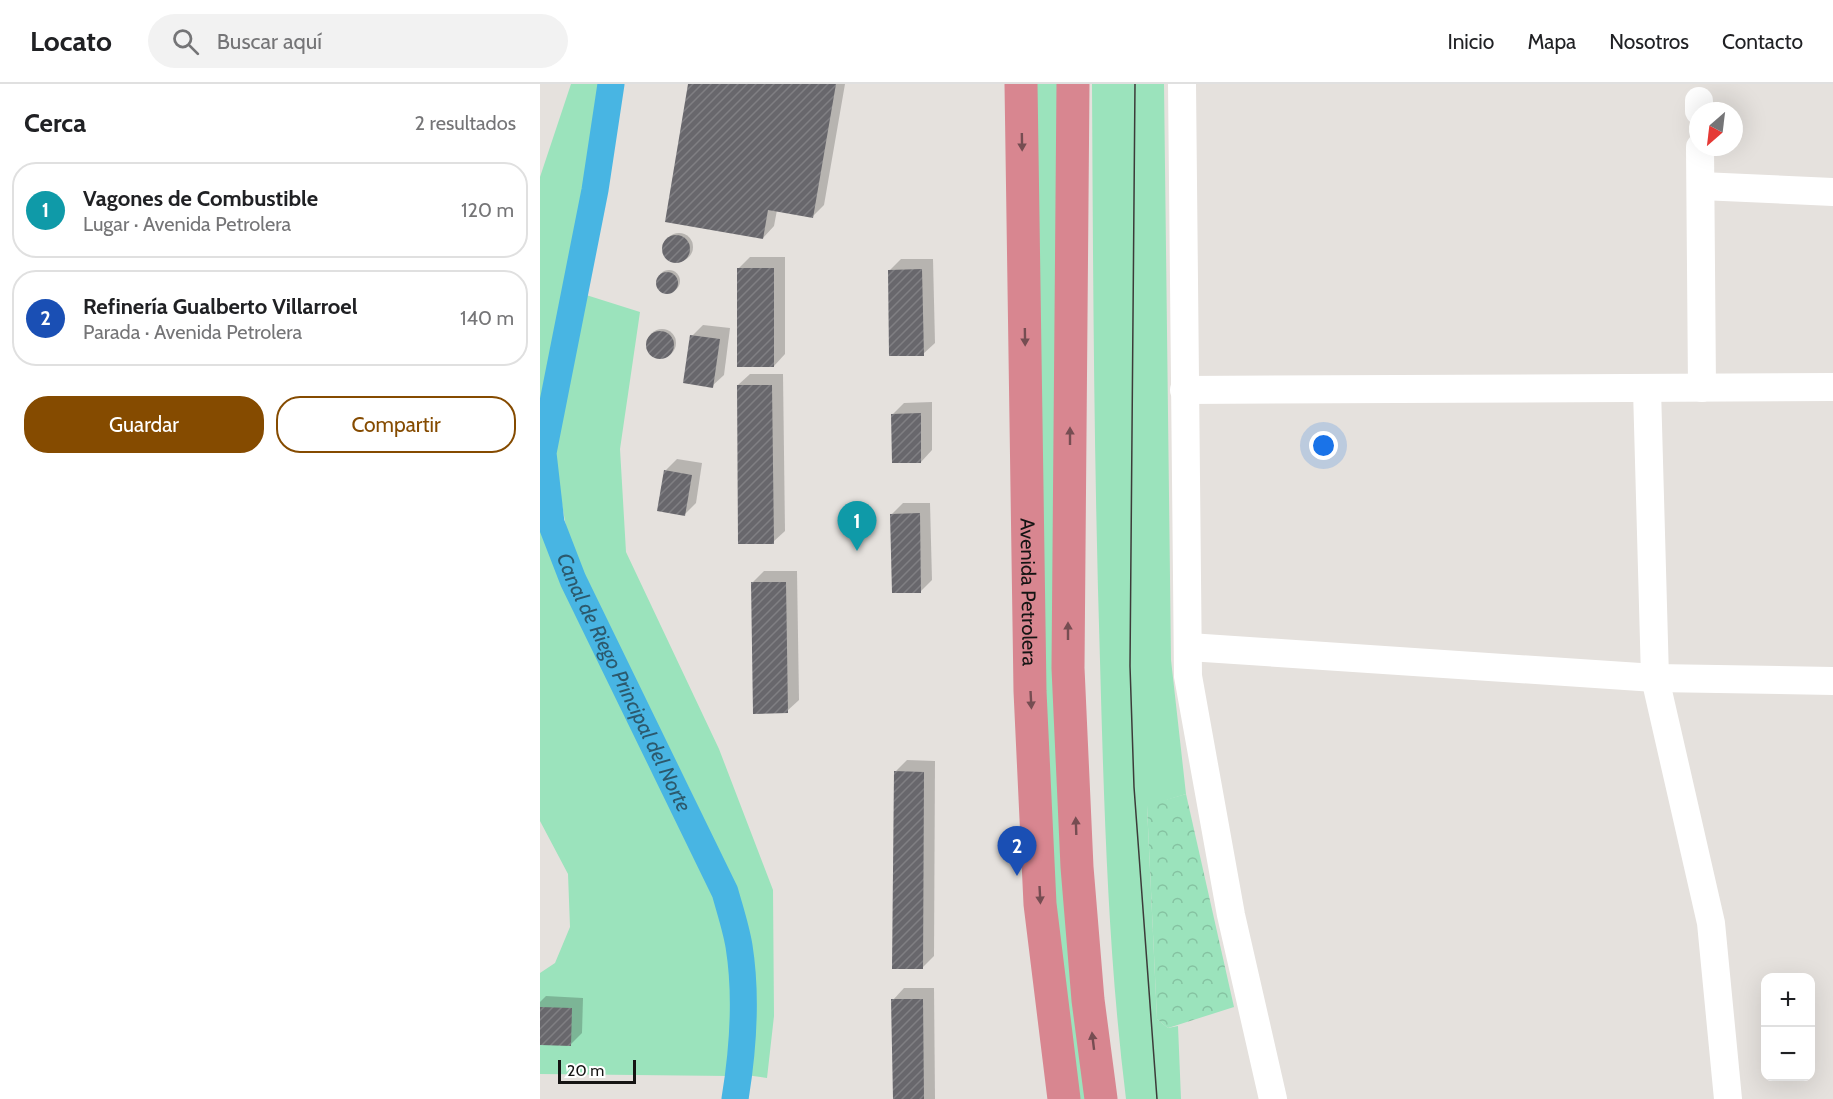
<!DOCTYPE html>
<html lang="es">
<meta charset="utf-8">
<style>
:root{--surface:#fff;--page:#f2f2f2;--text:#202124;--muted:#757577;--line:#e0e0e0;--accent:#854b00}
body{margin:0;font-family:Cabin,sans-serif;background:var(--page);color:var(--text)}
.controls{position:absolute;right:18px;bottom:18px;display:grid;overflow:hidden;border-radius:12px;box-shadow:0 6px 24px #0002}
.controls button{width:54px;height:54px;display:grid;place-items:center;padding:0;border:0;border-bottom:2px solid var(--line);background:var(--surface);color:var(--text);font:30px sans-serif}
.compass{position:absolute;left:1149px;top:18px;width:54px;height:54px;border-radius:50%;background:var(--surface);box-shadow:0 6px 24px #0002;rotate:208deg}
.scale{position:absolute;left:18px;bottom:15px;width:78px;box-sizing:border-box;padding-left:6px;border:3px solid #151413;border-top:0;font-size:16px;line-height:21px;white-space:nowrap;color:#151413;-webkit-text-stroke:4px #fff;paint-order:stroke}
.you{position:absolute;left:784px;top:362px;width:21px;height:21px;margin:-15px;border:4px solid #fff;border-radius:50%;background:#1a73e8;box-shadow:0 0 0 9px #1a73e833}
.badge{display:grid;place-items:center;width:39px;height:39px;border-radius:50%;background:var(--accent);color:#fff;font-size:20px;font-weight:700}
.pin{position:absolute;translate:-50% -50px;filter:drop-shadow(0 2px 3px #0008)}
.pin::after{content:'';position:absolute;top:32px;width:21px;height:18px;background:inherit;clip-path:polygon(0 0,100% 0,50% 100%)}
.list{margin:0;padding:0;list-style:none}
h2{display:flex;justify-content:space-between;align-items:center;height:78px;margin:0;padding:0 24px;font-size:26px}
h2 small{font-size:20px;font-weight:400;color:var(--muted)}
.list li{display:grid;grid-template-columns:39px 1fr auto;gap:18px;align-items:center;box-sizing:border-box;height:96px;margin:0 12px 12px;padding:0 12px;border:2px solid var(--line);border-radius:24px}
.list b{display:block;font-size:22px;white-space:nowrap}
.list p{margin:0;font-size:20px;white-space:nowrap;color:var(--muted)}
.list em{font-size:20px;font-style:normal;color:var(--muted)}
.actions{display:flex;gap:12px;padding:18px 24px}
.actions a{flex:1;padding:14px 0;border:2px solid var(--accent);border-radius:24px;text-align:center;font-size:21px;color:var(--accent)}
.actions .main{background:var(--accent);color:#fff}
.icon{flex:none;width:33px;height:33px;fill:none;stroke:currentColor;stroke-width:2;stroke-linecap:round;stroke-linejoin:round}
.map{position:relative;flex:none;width:1293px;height:1015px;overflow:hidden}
header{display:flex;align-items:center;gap:36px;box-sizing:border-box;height:84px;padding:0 30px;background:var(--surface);border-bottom:2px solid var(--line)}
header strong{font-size:28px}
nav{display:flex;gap:33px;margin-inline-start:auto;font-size:21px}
.search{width:420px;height:54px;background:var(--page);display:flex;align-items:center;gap:15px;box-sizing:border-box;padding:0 21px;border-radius:33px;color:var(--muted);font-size:22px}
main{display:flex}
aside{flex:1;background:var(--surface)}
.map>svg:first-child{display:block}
.grass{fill:#9be3bc}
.park{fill:url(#park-crowns)}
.shadow{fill:#0003}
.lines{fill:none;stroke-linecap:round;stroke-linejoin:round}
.canal{stroke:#48b5e3;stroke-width:27}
.building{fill:url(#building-hatch)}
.minor{stroke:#fff;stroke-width:28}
.trunk{stroke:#d88690;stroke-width:33}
.tram{stroke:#3c3b39;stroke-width:1.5}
.oneway{fill:#764d52}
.labels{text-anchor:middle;stroke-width:5;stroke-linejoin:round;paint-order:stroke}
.street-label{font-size:20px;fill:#151413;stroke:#fff}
.water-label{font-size:21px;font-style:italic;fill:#2c596d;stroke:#fff}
</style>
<header>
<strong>Locato</strong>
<div class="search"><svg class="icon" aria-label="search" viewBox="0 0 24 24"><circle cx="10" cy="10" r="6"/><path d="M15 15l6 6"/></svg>Buscar aquí</div>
<nav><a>Inicio</a><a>Mapa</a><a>Nosotros</a><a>Contacto</a></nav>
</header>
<main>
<aside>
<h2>Cerca<small>2 resultados</small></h2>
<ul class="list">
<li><span class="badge" style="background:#0f9aa8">1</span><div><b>Vagones de Combustible</b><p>Lugar · Avenida Petrolera</p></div><em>120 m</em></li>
<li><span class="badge" style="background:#1a4fb4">2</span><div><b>Refinería Gualberto Villarroel</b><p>Parada · Avenida Petrolera</p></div><em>140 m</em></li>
</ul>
<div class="actions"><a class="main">Guardar</a><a>Compartir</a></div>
</aside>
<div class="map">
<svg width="1293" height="1015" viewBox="0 0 1293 1015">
<defs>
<pattern id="park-crowns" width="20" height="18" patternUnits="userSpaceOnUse" patternTransform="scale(1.5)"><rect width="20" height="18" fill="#9be3bc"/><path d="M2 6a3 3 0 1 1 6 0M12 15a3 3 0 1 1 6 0" fill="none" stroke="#85c2a1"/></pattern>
<pattern id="building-hatch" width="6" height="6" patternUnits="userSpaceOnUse" patternTransform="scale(1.5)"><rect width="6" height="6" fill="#68676c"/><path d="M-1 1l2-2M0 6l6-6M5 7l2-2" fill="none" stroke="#807f83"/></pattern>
</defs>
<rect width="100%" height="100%" fill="#e5e1dd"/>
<g class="grass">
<polygon points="31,0 62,0 29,204 0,347 0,93"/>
<path d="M494,0H519L548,1015H536C492,679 499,338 494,0Z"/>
<path d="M552,0H624L631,576L646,710L607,722L617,935L628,944L638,942L641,1015H586C568,870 564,723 560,577C554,385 553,192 552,0Z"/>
<polygon points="43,210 100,228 80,365 86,468 179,665 233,806 234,932 227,994 206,991 210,904 205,843 185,781 149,704 56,525 27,448 14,376"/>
<polygon points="0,423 27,501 175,808 192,867 190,992 0,990 0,889 15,879 30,843 28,790 0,737"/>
</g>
<polygon class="park" points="646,710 694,923 628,944 617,935 607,721"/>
<g class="shadow">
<polygon points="150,0 305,0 284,121 273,132 237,126 234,142 223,154"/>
<circle cx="139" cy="163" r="14"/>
<polygon points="210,173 245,173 245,270 234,282 198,185"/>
<polygon points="361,175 393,175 395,259 383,270 349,187"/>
<circle cx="129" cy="197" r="11"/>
<polygon points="163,241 190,244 184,291 172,302 152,252"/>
<circle cx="122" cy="259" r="14"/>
<polygon points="210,290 243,290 245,447 233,458 198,301"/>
<polygon points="392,318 392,366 381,378 353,330 364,319"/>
<polygon points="137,375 162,379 156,419 145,430 125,387"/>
<polygon points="363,419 390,419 392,496 381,507 352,430"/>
<polygon points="224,487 257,487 259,616 247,627 212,499"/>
<polygon points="367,676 395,677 394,872 382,884 355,688"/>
<polygon points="364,904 394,904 395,1015 354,1015 353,916"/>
<polygon points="6,912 43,914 42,949 30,961 0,959 0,918"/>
</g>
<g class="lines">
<path class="canal" id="s1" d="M71,0L55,106L3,369L11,439L33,496L185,808C190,826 196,844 199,862C207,912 203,966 195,1015"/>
</g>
<g class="building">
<polygon points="148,0 296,0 273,134 228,126 223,155 125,138"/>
<circle cx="136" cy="165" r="14"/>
<rect x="197" y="184" width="37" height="99"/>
<polygon points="382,185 384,272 349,272 348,186"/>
<circle cx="127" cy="199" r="11"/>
<circle cx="120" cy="261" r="14"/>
<polygon points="150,251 180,255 173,304 143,299"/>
<polygon points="197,301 232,301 234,460 198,460"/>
<polygon points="381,329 381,379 352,379 351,330"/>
<polygon points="124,386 152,391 145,432 117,427"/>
<polygon points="380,429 381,509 352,509 350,430"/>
<polygon points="211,498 246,498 248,629 213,630"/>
<polygon points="354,687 384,688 383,885 352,885"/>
<polygon points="351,915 383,915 384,1015 353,1015"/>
<polygon points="0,923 32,924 31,962 0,961"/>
</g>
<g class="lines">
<g class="minor">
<polyline points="642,0 648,592 691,831 733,1015"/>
<polyline points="1159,17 1159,27"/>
<polyline points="1160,63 1162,304"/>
<polyline points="1161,102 1293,108"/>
<polyline points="1107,305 1115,594 1171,839 1188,1015"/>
<polyline points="644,306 1293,303"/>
<polyline points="649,563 1115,594 1293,597"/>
</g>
<g class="trunk">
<path id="s2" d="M481,0L490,607L500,820L524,1015"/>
<polyline points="533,0 528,584 537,783 548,916 561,1015"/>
</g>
<polyline class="tram" points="595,0 590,582 594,703 617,1015"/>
</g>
<defs><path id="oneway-solid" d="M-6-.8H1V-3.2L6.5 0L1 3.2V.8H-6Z" transform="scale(1.5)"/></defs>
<g class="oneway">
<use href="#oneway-solid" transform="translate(482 58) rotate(89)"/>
<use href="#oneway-solid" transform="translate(485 253) rotate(89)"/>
<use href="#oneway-solid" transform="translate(530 352) rotate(-90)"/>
<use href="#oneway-solid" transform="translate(528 547) rotate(-90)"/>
<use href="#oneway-solid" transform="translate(491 616) rotate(87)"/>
<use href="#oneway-solid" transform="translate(536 742) rotate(-92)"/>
<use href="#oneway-solid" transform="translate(500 811) rotate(87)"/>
<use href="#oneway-solid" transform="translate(553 957) rotate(-97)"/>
</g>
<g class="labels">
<g class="street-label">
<text dy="7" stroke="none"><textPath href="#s2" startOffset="508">Avenida Petrolera</textPath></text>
</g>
<g class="water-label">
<text dy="7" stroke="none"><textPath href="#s1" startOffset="621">Canal de Riego Principal del Norte</textPath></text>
</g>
</g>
</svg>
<div class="controls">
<button>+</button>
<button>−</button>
</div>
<svg class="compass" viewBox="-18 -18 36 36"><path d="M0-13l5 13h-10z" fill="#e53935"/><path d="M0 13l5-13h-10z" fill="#757577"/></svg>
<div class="scale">20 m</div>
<div class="you"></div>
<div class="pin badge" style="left:317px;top:467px;background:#0f9aa8">1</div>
<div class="pin badge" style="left:477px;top:792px;background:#1a4fb4">2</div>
</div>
</main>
